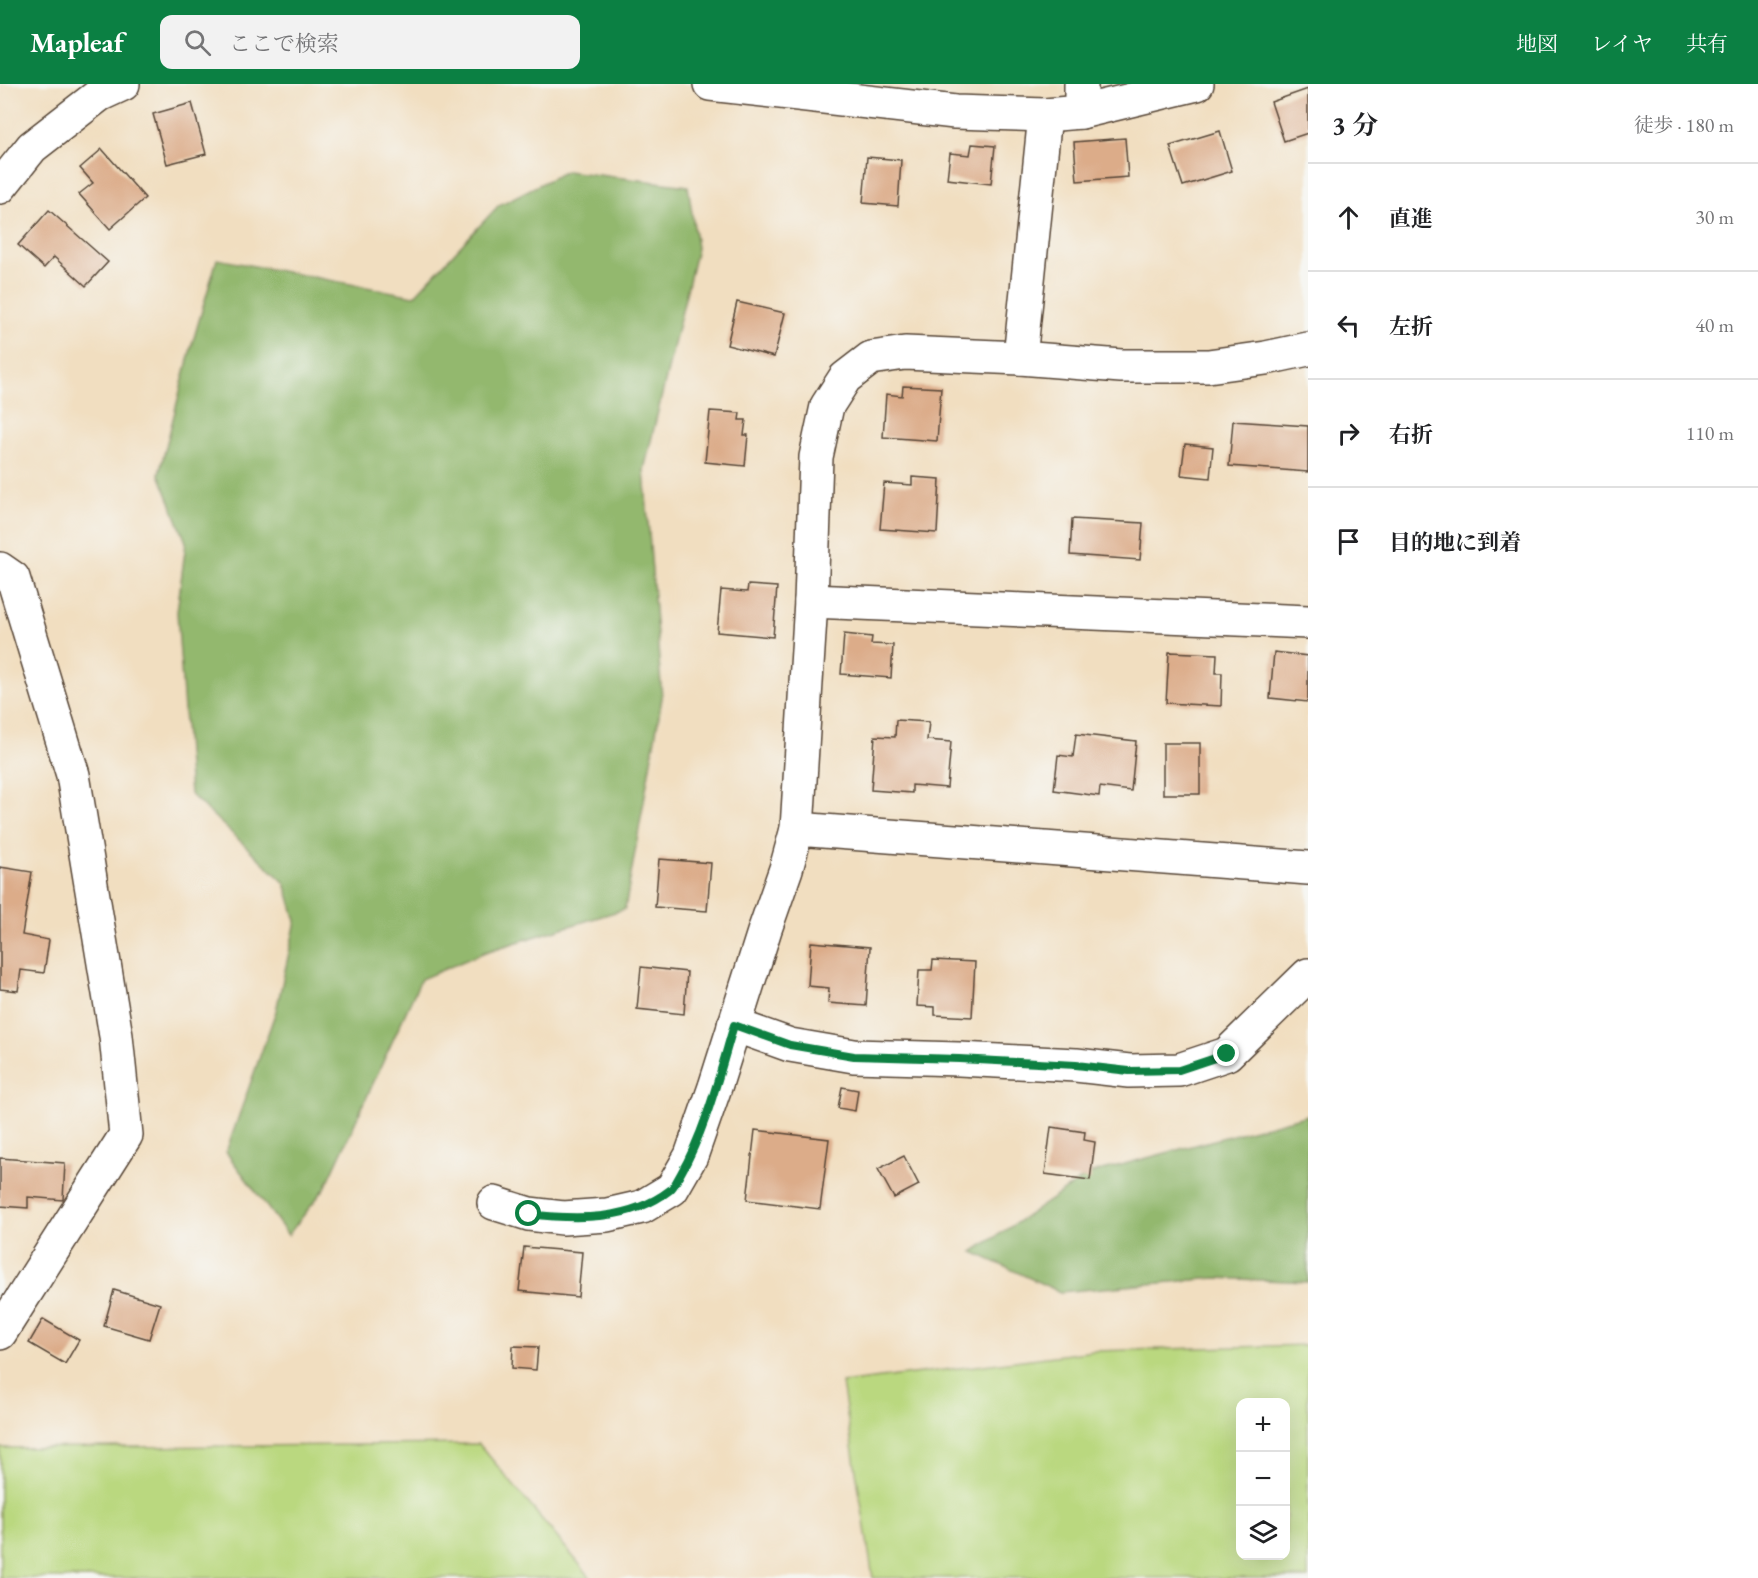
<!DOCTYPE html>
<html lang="ja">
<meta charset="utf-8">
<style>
:root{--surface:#fff;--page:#f2f2f2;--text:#202124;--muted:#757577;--line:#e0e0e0;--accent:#0b8043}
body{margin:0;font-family:"EB Garamond","Noto Serif JP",serif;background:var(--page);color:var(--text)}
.controls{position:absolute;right:18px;bottom:18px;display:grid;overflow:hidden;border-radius:12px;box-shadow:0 6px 24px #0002}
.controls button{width:54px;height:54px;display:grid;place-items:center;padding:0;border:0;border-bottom:2px solid var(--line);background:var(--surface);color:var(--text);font:30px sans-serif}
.stop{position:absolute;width:18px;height:18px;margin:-14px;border:4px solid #0b8043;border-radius:50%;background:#fff}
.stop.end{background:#0b8043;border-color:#fff;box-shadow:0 2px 6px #0008}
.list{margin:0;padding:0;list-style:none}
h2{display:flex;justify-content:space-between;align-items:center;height:78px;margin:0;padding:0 24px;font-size:26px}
h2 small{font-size:20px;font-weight:400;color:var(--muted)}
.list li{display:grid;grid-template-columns:39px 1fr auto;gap:18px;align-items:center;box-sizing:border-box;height:108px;padding:0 24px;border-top:2px solid var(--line)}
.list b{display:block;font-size:22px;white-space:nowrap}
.list em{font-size:20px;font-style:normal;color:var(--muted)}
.icon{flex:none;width:33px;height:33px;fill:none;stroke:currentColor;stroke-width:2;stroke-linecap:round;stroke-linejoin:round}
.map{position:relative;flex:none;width:1308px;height:1494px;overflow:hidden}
header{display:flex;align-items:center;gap:36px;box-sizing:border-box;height:84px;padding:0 30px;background:var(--accent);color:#fff}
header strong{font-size:28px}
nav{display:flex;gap:33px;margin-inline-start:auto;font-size:21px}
.search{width:420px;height:54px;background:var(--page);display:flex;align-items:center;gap:15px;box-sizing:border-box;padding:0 21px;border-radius:12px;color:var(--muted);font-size:22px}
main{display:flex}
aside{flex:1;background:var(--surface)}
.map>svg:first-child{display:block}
.green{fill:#bad87f;stroke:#7a814e;stroke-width:1.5;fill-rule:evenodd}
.forest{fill:#93b86e;stroke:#677146;stroke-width:1.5}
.building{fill:#dcac89}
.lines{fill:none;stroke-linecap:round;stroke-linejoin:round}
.minor-casing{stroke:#564536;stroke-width:36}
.minor{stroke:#fff;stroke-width:33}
.route{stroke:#0b8043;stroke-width:8}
</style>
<header>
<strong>Mapleaf</strong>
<div class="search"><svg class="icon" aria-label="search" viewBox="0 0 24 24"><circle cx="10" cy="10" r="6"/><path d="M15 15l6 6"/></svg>ここで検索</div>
<nav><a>地図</a><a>レイヤ</a><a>共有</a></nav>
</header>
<main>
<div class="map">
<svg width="1308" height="1494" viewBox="0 0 1308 1494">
<rect width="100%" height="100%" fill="#f6f6f2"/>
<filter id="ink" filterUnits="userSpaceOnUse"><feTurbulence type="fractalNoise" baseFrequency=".0167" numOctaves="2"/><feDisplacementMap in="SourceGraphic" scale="12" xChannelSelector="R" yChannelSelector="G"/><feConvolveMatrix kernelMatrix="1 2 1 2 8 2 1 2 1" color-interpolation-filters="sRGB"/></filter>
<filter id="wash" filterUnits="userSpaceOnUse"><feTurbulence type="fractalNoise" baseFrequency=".008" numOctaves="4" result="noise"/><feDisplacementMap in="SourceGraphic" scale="24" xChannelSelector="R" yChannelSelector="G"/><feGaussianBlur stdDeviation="1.35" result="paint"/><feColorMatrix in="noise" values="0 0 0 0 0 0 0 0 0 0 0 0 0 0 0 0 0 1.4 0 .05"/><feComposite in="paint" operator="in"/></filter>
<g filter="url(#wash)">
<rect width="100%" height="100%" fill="#f1dec0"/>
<g class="green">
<path d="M1308,1261V1494H873L842,1299L1094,1267ZM1286,1318V1472H1240V1318Z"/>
<polygon points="479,1360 591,1494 0,1494 0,1364"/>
</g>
<g class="forest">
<polygon points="566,87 688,102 697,164 644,386 662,614 625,825 485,868 421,895 325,1104 288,1151 226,1068 276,927 296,837 285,799 190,710 177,528 186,458 159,390 191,264 217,175 414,212 499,121"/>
<polygon points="1308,1031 1308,1198 1216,1194 1060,1208 973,1168 1091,1089"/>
</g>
<g id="blocks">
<g class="building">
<polygon points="1308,5 1308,49 1284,57 1271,18"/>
<polygon points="192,19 206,70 167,80 153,30"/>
<polygon points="1220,47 1232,87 1183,102 1170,62"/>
<polygon points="1125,54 1128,93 1077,97 1074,58"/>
<polygon points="972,60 995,62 991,100 947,95 950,69 970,71"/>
<polygon points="102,65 145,114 110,145 79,110 93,99 80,84"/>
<polygon points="867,73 901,76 898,122 863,119"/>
<polygon points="49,126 108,178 86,202 54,173 44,184 18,161"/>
<polygon points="737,218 785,229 774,273 727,261"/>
<polygon points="903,302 941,304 937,357 883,353 886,310 902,312"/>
<polygon points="710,327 740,329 739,336 746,336 744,351 748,351 745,382 705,378"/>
<polygon points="1233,337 1308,342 1308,388 1229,382"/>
<polygon points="1185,360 1213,363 1210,394 1181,391"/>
<polygon points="912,393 940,395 937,449 880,445 884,399 912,401"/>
<polygon points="1072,435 1143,439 1140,476 1070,471"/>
<polygon points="748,501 777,503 773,553 717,548 721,506 747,508"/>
<polygon points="844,550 872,553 871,560 893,561 891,594 841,590"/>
<polygon points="1169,568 1217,570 1216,589 1222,589 1221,622 1166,619"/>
<polygon points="1274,568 1308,572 1308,618 1270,614"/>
<polygon points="896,636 929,638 927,656 951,658 947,704 912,701 912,709 871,706 875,652 895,653"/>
<polygon points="1076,650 1136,657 1131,707 1100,703 1099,712 1054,706 1058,671 1073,673"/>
<rect x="1163" y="659" width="37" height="51"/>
<polygon points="659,775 711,779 707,827 655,823"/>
<polygon points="0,783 32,788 22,851 49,856 44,889 21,886 18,907 0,905"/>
<polygon points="811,858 870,863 866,922 828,919 829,904 808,902"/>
<polygon points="933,876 975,878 972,933 935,931 935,923 917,922 919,886 932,886"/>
<polygon points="641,883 687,888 684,930 637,925"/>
<polygon points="842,1003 858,1006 855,1027 838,1024"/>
<polygon points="1051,1043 1085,1048 1084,1056 1095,1058 1090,1096 1045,1090"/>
<polygon points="755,1046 829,1055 820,1125 747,1116"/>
<polygon points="904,1072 919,1101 894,1114 878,1085"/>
<polygon points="0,1074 65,1079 63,1116 28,1113 28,1124 0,1122"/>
<polygon points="524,1163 582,1168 578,1213 519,1207"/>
<polygon points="114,1206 160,1220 149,1255 104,1242"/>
<polygon points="43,1235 79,1256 65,1280 29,1259"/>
<polygon points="513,1262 538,1263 536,1286 512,1284"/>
</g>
</g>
</g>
<g filter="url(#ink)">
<use href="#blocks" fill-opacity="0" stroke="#564536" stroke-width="1.5"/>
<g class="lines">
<g class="minor-casing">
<g id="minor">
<polyline points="710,0 955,28 1045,31 1081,28 1197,0"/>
<polyline points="1081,28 1081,0"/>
<polyline points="0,103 32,63 99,11 123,0"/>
<polyline points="1020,274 1045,31"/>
<polyline points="0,485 13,494 73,691 116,952 126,1051 0,1249"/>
<polyline points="811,517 1308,538"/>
<polyline points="797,745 1308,784"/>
<polyline points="734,941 790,961 854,972 959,975 1076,981 1129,987 1179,986 1227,970 1308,891"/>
<polyline points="494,1119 529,1130 563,1134 607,1131 642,1123 672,1105 691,1072 715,1003 765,845 786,785 797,745 811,517 816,373 827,322 845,294 871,274 905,269 1020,274 1121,282 1208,282 1266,274 1308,265"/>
</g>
</g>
<use href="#minor" class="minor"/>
</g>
</g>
<g class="lines" filter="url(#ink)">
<path class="route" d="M529,1130C576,1136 630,1137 670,1106C674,1103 677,1096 680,1091C706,1046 719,991 734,941L790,961L854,972L959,975L1076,981L1129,987L1179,986L1227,970"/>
</g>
</svg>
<div class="controls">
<button>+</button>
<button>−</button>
<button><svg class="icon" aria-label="layers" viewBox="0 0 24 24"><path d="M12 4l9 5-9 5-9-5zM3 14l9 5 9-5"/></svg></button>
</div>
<div class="stop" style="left:529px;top:1130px"></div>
<div class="stop end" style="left:1227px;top:970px"></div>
</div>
<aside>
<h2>3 分<small>徒歩 · 180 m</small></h2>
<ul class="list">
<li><svg class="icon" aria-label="ahead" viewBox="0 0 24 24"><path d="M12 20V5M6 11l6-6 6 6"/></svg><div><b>直進</b></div><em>30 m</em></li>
<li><svg class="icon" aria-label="left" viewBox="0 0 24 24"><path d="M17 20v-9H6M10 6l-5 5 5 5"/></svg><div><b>左折</b></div><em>40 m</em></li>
<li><svg class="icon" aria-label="right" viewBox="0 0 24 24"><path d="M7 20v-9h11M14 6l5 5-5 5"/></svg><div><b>右折</b></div><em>110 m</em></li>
<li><svg class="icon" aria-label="arrive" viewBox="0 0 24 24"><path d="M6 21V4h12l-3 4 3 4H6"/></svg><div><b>目的地に到着</b></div></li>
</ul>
</aside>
</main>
